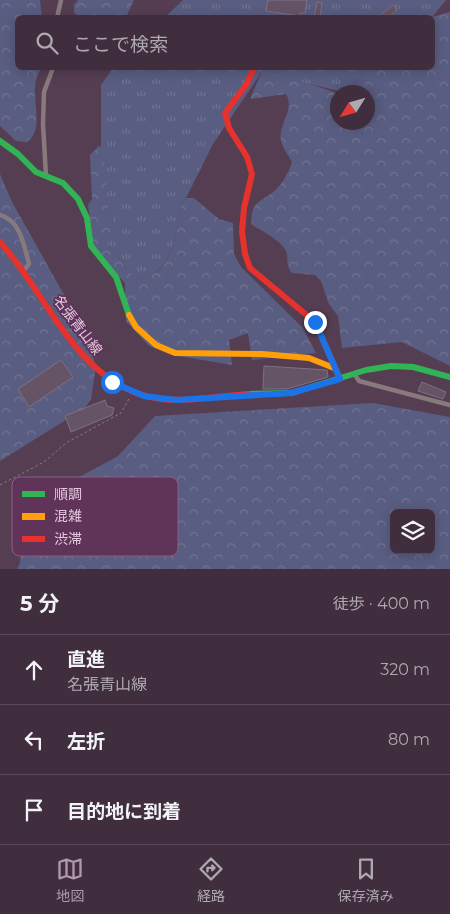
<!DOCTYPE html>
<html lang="ja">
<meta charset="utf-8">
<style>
:root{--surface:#402e3e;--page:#473645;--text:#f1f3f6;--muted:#aea8b0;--line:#594a58;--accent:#b298ad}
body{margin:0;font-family:Montserrat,"Noto Sans JP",sans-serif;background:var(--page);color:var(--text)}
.controls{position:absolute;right:15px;bottom:15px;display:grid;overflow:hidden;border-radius:8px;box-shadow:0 2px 12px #0003}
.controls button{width:45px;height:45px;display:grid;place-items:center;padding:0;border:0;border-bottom:1px solid var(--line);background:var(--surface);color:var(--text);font:25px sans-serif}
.compass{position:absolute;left:330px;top:85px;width:45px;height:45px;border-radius:50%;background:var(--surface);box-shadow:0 2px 12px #0003;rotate:233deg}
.stop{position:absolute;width:15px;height:15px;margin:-11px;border:4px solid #1a73e8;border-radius:50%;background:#fff}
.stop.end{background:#1a73e8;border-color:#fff;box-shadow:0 1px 5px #0008}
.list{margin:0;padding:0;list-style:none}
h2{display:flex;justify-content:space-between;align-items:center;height:65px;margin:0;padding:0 20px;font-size:21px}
h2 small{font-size:16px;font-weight:400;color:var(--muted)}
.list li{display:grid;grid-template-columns:32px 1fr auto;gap:15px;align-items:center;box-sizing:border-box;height:70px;padding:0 20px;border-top:1px solid var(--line)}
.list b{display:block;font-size:19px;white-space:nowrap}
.list p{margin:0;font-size:16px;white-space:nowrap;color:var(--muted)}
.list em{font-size:16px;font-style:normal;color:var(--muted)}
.icon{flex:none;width:28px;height:28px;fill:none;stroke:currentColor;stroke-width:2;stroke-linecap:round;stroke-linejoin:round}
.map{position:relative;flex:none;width:450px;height:569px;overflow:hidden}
.search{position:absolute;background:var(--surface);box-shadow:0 2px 12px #0003;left:15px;right:15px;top:15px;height:55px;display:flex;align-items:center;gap:12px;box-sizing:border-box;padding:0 18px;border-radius:8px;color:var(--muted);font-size:19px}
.sheet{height:275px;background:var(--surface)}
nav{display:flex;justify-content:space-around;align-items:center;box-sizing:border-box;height:70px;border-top:1px solid var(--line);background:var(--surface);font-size:14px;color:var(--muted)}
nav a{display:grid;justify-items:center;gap:2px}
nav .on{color:var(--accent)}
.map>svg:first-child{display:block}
.grass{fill:url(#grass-tufts)}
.forest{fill:url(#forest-crowns);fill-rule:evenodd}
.building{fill:#655466;stroke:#806f82}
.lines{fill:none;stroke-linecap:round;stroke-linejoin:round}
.path{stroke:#887b81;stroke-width:1;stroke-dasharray:2.5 2.5;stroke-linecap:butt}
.street{stroke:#87797c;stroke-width:4.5}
.fast{stroke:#30b455;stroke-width:6}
.slow{stroke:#ff9f0a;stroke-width:6}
.jam{stroke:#e5322d;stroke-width:6}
.route{stroke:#1a73e8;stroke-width:6}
.labels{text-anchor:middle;stroke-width:4;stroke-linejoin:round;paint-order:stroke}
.street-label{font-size:14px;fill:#e4c8de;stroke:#603359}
.key{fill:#603359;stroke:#886081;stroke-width:1}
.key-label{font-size:14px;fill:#e4c8de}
</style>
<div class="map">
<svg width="450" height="569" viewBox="0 0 450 569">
<defs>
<pattern id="grass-tufts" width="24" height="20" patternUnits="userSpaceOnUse" patternTransform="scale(1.25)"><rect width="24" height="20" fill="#595d81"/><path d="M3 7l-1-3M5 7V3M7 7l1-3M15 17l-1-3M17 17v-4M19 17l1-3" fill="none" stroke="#717392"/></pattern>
<pattern id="forest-crowns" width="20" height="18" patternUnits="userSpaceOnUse" patternTransform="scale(1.25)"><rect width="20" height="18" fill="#595d81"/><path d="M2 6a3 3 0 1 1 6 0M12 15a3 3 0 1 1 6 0" fill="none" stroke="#717392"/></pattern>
</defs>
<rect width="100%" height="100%" fill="#563e52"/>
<g class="grass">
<polygon points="183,0 446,0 432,17 164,18"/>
<path d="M113,68H371L344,92L296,81L263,70L213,144L186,198L181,203C176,234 176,267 141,280L134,276L105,241L113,221L106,200V175L101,159V85Z"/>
</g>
<g class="forest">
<path d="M0,0H40L42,17L18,18V68H41C39,73 35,80 35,86C33,105 44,130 27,142L16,141L0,126Z"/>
<polygon points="78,0 134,0 126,17 79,18 74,12 74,5"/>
<path d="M450,12V366L402,342L342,348L338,316L329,304L321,281L315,275L292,273C285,265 289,260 286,251C281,240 260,230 251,224C252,203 256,204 272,193C281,187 289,172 292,162C289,156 284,150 282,144C275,127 296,111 286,94L250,99L263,69L337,93L338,122H368V92H344L371,68H432V17Z"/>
<path d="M100,145L106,175V200L113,221L110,237L105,241L134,276L141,280C176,268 176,234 181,203L186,198H194L219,219L233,223L234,254L241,267L303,328L316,353L252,360L248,333L229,340L232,365L173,355L149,346L126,321L125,283L95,252L88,205L92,199L90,155Z"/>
<polygon points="0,174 12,202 86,334 96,367 91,399 85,408 0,461"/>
<path d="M373,403L450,417V569H17L20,563L22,524L32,503L118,456L155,416ZM394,513H431V550H394Z"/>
</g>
<g class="building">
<polygon points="268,0 307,0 305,13 300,13 300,16 266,11"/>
<polygon points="317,2 322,3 320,18 314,18"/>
<polygon points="393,5 397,10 388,18 377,18"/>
<polygon points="61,360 73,377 29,407 18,389"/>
<polygon points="264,366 327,370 328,377 287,389 263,389"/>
<polygon points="422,382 446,392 443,399 418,391"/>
<polygon points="105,400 107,406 114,408 112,415 71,432 65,416"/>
</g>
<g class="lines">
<polyline class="path" points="0,485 44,462 66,443 121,413 130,397"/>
<g class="street">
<polyline points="57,18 61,0"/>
<polyline points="46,176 43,124 44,92 53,68"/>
<path d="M0,215C21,221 24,246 29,264L24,270"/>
<polyline points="355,375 359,381 450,405"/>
</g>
<g class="fast">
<polyline points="0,141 18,154 36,172 63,183 78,199 87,218 91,246 116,277 129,315"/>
<polyline points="248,394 292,393 366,370 391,366 413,367 450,377"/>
</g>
<polyline class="slow" points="129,315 136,327 156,345 175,353 262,354 309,358 334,368"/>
<g class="jam">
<polyline points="254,68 246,85 225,113 229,128 247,157 252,174 244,208 242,231 245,254 250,268 315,322 340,379"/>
<path d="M0,242C49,296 79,389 161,399C189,402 219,396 248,394"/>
</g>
</g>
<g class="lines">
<polyline class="route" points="112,382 144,396 176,400 291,393 340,379 315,322"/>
</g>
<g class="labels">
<g class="street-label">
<text transform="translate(78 325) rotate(53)" y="5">名張青山線</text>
</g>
</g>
<rect x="12" y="477" width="166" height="79" rx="8" class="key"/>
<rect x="22" y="491" width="23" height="6" fill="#30b455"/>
<rect x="22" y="513" width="23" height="7" fill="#ff9f0a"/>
<rect x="22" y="536" width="23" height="6" fill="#e5322d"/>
<g class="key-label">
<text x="54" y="499">順調</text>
<text x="54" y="521">混雑</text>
<text x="54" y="544">渋滞</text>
</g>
</svg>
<div class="controls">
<button><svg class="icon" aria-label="layers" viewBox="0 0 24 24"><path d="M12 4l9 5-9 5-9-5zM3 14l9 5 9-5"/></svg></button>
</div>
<svg class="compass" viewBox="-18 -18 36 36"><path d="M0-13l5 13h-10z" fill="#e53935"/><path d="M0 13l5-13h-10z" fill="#aea8b0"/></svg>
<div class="stop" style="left:112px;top:382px"></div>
<div class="stop end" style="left:315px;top:322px"></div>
<div class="search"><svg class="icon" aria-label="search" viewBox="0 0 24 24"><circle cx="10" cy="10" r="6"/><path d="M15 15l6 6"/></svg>ここで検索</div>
</div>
<section class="sheet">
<h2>5 分<small>徒歩 · 400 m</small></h2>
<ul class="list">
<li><svg class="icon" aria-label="ahead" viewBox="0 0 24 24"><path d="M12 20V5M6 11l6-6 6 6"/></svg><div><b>直進</b><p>名張青山線</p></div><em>320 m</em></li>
<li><svg class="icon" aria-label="left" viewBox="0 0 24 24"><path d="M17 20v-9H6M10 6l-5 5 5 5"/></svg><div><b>左折</b></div><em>80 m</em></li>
<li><svg class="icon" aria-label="arrive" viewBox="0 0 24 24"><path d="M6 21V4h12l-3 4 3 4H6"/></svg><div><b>目的地に到着</b></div></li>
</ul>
</section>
<nav>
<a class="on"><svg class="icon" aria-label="map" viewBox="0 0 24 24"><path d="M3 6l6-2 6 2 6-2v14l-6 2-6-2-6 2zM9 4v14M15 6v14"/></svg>地図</a>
<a><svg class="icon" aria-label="directions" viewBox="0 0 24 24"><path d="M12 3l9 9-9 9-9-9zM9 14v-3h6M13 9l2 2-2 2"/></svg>経路</a>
<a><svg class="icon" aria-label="saved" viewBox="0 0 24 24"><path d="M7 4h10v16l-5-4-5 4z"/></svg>保存済み</a>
</nav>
